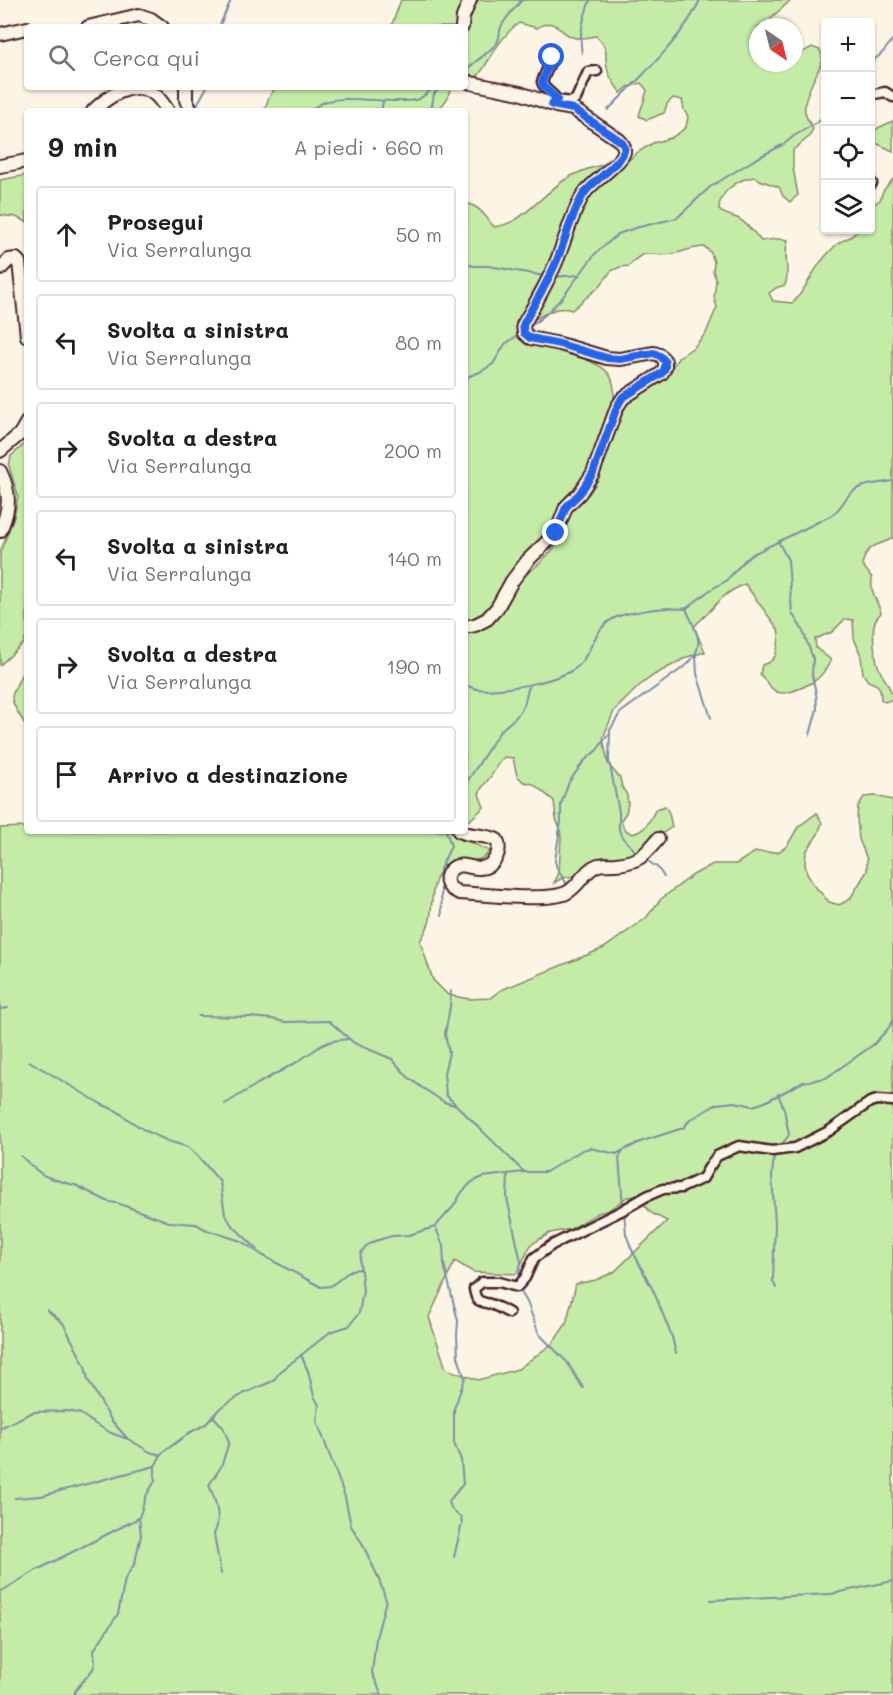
<!DOCTYPE html>
<html lang="it">
<meta charset="utf-8">
<style>
:root{--surface:#fff;--page:#f6f6f6;--text:#202124;--muted:#757577;--line:#e0e0e0}
body{margin:0;font-family:Mali,sans-serif;background:var(--page);color:var(--text)}
.controls{position:absolute;right:18px;top:18px;display:grid;overflow:hidden;border-radius:6px;box-shadow:0 2px 4px #0004}
.controls button{width:54px;height:54px;display:grid;place-items:center;padding:0;border:0;border-bottom:2px solid var(--line);background:var(--surface);color:var(--text);font:30px sans-serif}
.compass{position:absolute;left:749px;top:18px;width:54px;height:54px;border-radius:50%;background:var(--surface);box-shadow:0 2px 4px #0004;rotate:145deg}
.stop{position:absolute;width:18px;height:18px;margin:-14px;border:4px solid #2563eb;border-radius:50%;background:#fff}
.stop.end{background:#2563eb;border-color:#fff;box-shadow:0 2px 6px #0008}
.list{margin:0;padding:0;list-style:none}
h2{display:flex;justify-content:space-between;align-items:center;height:78px;margin:0;padding:0 24px;font-size:26px}
h2 small{font-size:20px;font-weight:400;color:var(--muted)}
.list li{display:grid;grid-template-columns:39px 1fr auto;gap:18px;align-items:center;box-sizing:border-box;height:96px;margin:0 12px 12px;padding:0 12px;border:2px solid var(--line);border-radius:6px}
.list b{display:block;font-size:22px;white-space:nowrap}
.list p{margin:0;font-size:20px;white-space:nowrap;color:var(--muted)}
.list em{font-size:20px;font-style:normal;color:var(--muted)}
.icon{flex:none;width:33px;height:33px;fill:none;stroke:currentColor;stroke-width:2;stroke-linecap:round;stroke-linejoin:round}
.map{position:relative;flex:none;width:893px;height:1695px;overflow:hidden}
.search{position:absolute;background:var(--surface);box-shadow:0 2px 4px #0004;left:24px;top:24px;width:444px;height:66px;display:flex;align-items:center;gap:15px;box-sizing:border-box;padding:0 21px;border-radius:6px;color:var(--muted);font-size:22px}
.panel{position:absolute;background:var(--surface);box-shadow:0 2px 4px #0004;left:24px;top:108px;width:444px;height:726px;border-radius:6px}
.map>svg:first-child{display:block}
.green{fill:#c4eca7;stroke:#878669;stroke-width:1.5;fill-rule:evenodd}
.lines{fill:none;stroke-linecap:round;stroke-linejoin:round}
.stream{stroke:#7b8ea8;stroke-width:2}
.street-casing{stroke:#4a1f2b;stroke-width:13}
.secondary-casing{stroke:#4a1f2b;stroke-width:16}
.street{stroke:#fcf5e5;stroke-width:8}
.secondary{stroke:#fcf5e5;stroke-width:12}
.route{stroke:#2563eb;stroke-width:8}
</style>
<div class="map">
<svg width="893" height="1695" viewBox="0 0 893 1695">
<rect width="100%" height="100%" fill="#fcf5e5"/>
<filter id="ink" filterUnits="userSpaceOnUse"><feTurbulence type="fractalNoise" baseFrequency=".0167" numOctaves="2"/><feDisplacementMap in="SourceGraphic" scale="12" xChannelSelector="R" yChannelSelector="G"/><feConvolveMatrix kernelMatrix="1 2 1 2 8 2 1 2 1" color-interpolation-filters="sRGB"/></filter>
<g filter="url(#ink)">
<g class="green">
<polygon points="401,0 464,0 457,27 391,27"/>
<path d="M475,0H791L772,17V27H758V63H794V55L796,56L812,47L820,50L823,59C818,74 803,95 805,111C805,117 810,123 813,129L809,137L793,150V168L798,195L790,202L783,196L779,187L762,181L754,177C738,179 718,192 719,210C725,215 730,215 737,218C743,220 757,235 761,241C771,240 778,237 788,240C782,257 791,270 785,285L776,288L769,293L773,301L792,303C802,295 807,283 814,272C819,263 828,253 835,246C843,238 852,239 858,230H870L871,206L880,200L883,191L893,179V538C875,548 869,542 862,564L872,578C870,595 877,598 881,613C880,614 875,620 875,621C871,633 875,661 881,673C886,682 892,689 893,699L885,702L881,699L880,689L877,685L868,681L863,674L861,656L854,638L853,620L845,619L832,632L815,639L816,648L831,660C827,668 821,677 813,682C804,687 787,696 777,692C769,688 765,680 760,674L762,665C764,664 769,663 771,661C778,656 780,637 778,629L745,584C728,591 720,599 709,612C704,617 699,621 694,627L705,652L687,657L654,675L639,686L614,711L603,738L608,764L620,778L622,787L627,795L628,804L626,813L621,820L624,829L632,834C647,830 649,821 656,809L665,806L669,813L672,827L657,837L633,858L580,875L562,878L554,883L559,873L561,837L560,828L556,819L554,801L533,784L524,782L517,776L513,758L504,757C496,764 498,765 493,773C488,782 482,784 479,794L484,807L470,820L465,821V633L480,628L496,619L521,579L541,562L554,548L574,506L589,494L598,480L619,414L631,398L646,388L663,380L679,357L694,347L706,333L717,307L714,298L716,280L713,271L714,262L711,253L705,247C692,247 684,252 672,254C652,258 647,245 629,266L620,267L611,271L600,286L572,310C556,305 543,314 529,323L586,197L638,152L653,143L671,138L679,133L686,127L688,117L684,110L682,100L673,98L667,104L664,113L647,120L639,116C641,107 645,100 647,90L641,83L628,87L621,93C616,86 608,77 607,67C604,51 610,50 596,36C589,37 582,39 576,38C557,34 558,15 537,28L519,23C507,31 495,49 488,61C483,69 481,74 473,80L466,73L465,67V33L467,18Z"/>
<path d="M278,87H451L447,99L438,111H264C268,102 268,93 278,87Z"/>
<polygon points="893,121 893,151 878,144 871,145 871,134 878,128"/>
<path d="M605,164L585,184L553,257L533,292L519,325L529,341C547,348 598,359 608,373C615,381 615,395 613,405L587,472L570,493L543,537L508,576L493,603L485,612L476,619L465,621V203C480,206 485,216 494,227C522,225 543,193 566,179C578,171 591,168 605,164Z"/>
<polygon points="27,175 27,222 16,217 0,215 0,180"/>
<polygon points="27,442 27,633 24,643 0,665 0,553 14,517 18,496 9,466 11,456"/>
<path d="M27,668V729C24,719 12,708 12,697C13,690 21,676 24,669Z"/>
<path d="M875,796L893,800V1695H0V828L27,827V831H450C462,841 476,844 490,851C475,870 460,853 444,867C430,881 433,902 430,920C428,928 424,934 420,941L433,980L448,995L469,999L490,998L501,990L604,948L646,918L661,899L693,875L713,864H736L755,852H778L787,846L798,827L817,813L822,823L818,834L806,852L805,864L807,874L814,885L829,902L839,905L850,899L867,871V859L859,839L857,818L858,806L864,797ZM637,1196L651,1213L667,1221L614,1272L596,1280L576,1284L566,1324L553,1343L518,1369L478,1380L446,1369L429,1317L455,1261L473,1272L516,1274L531,1245L540,1239L550,1233L571,1229L598,1213L609,1210L627,1197Z"/>
</g>
<g class="lines">
<g class="stream">
<polyline points="219,27 231,0"/>
<path d="M582,53C578,35 584,17 590,0"/>
<polyline points="870,64 884,51 893,39"/>
<path d="M465,71C473,62 494,50 498,41C500,37 499,31 501,27C506,17 515,8 522,0"/>
<polyline points="195,108 207,87"/>
<path d="M608,110C639,78 682,40 700,0"/>
<path d="M310,111C314,108 318,105 322,103C342,93 390,105 415,100C423,99 428,91 434,87"/>
<polyline points="381,111 383,102"/>
<polyline points="431,111 434,94 440,87"/>
<polyline points="465,263 473,266 488,266 545,276"/>
<polyline points="553,277 578,275"/>
<polyline points="527,329 545,315 562,298 595,254 618,234 635,228 677,218 710,187 754,160 784,144 794,136 826,117"/>
<polyline points="465,378 482,371 493,364 505,344 520,334"/>
<polyline points="779,543 788,560 792,613 802,629 813,658 812,675 816,693 817,709 810,735"/>
<polyline points="696,655 697,674 711,718"/>
<path d="M465,685C469,686 474,689 478,689C497,693 566,680 579,665C594,649 594,625 619,616C627,613 659,608 669,608C675,608 681,610 687,608L710,590L726,581L745,560L753,554L832,515C842,507 841,505 848,496C858,483 878,484 893,481"/>
<polyline points="465,785 500,731 516,717 524,705 529,686"/>
<path d="M638,854L622,837L619,830V812L609,760L610,730L620,713L688,664C707,643 696,632 686,609"/>
<polyline points="645,859 658,868 664,877"/>
<polyline points="568,886 557,868 555,861 561,821 561,804 569,782 584,761 597,750 608,735"/>
<polyline points="442,916 440,869 451,846 446,831"/>
<polyline points="451,991 450,1007 445,1034 449,1053 444,1073 446,1095 524,1172"/>
<polyline points="0,1009 8,1008"/>
<polyline points="198,1016 250,1017 272,1019 285,1022 329,1021 354,1043 392,1059 408,1077 421,1087 444,1102 454,1105"/>
<polyline points="29,1061 101,1104 117,1111 129,1120 144,1130 168,1141 188,1147 198,1156 220,1182 225,1214 231,1224 257,1249"/>
<polyline points="778,1094 784,1109 789,1135 779,1148"/>
<polyline points="225,1104 259,1083 297,1062 322,1045 332,1041 348,1039"/>
<polyline points="622,1152 619,1158 623,1205"/>
<polyline points="774,1155 772,1176 775,1224 773,1281 776,1288"/>
<path d="M21,1156C28,1162 35,1170 43,1175C46,1177 72,1185 75,1185L109,1202L117,1203L169,1222L196,1224L207,1230L241,1241L262,1255L321,1287L331,1286L351,1270L361,1269"/>
<polyline points="508,1175 507,1198 521,1262 518,1280"/>
<polyline points="624,1211 626,1234 631,1248 654,1292 672,1337 676,1353"/>
<path d="M436,1228L443,1246L444,1264L458,1321L457,1335L458,1357L465,1378L454,1409V1443L461,1460L463,1484L449,1501C450,1509 454,1513 461,1517L462,1523L454,1557"/>
<polyline points="519,1289 527,1302 539,1334 567,1362 583,1388"/>
<polyline points="47,1310 63,1323 85,1366 88,1380 111,1420 127,1438"/>
<polyline points="301,1355 308,1371 314,1396 319,1405 317,1421 345,1497 351,1526 362,1543 378,1577 386,1600 376,1638 372,1673 382,1695"/>
<path d="M213,1416L223,1427L229,1442L221,1467L209,1485C214,1497 220,1512 217,1525C217,1528 215,1531 214,1534L221,1574"/>
<polyline points="0,1428 33,1412 69,1411 81,1414 95,1424 111,1433 128,1439 150,1452 161,1455"/>
<polyline points="15,1498 41,1496 155,1466"/>
<polyline points="0,1592 35,1571 139,1518"/>
<polyline points="711,1600 831,1594 893,1581"/>
<polyline points="75,1695 75,1691 93,1669 95,1663 94,1650 118,1614 125,1579 135,1563 137,1553 141,1535 139,1518 146,1496 155,1481 155,1466 162,1453 189,1433 206,1424 220,1408 245,1393 273,1381 280,1372 330,1332 349,1326 359,1313 363,1291 360,1262 361,1253 366,1246 375,1241 392,1236 409,1235 435,1227 453,1207 462,1192 472,1182 483,1177 524,1172 546,1172 582,1150 590,1148 616,1154 640,1142 683,1128 690,1120 717,1104 735,1102 753,1106 765,1102 803,1082 826,1078 873,1045 887,1030 893,1021"/>
</g>
<g class="street-casing">
<g id="street">
<path d="M552,57L542,82C544,90 553,93 557,100L555,102"/>
<polyline points="870,95 885,92 893,97"/>
<polyline points="557,100 571,102 576,99 588,72 597,71"/>
<polyline points="870,182 872,183"/>
<path d="M509,1313C503,1310 497,1306 490,1304C479,1301 476,1302 474,1289L482,1282H499L517,1287L525,1278L534,1258L552,1245L621,1211L647,1196L663,1189L681,1188L703,1178L708,1169L717,1156L739,1146L772,1151L795,1148L829,1131L870,1102L877,1100L893,1101"/>
</g>
</g>
<g class="secondary-casing">
<g id="secondary">
<polyline points="88,27 139,15 151,19 162,27"/>
<polyline points="462,27 463,17 470,0"/>
<polyline points="0,34 27,28"/>
<path d="M465,80L471,83L520,93L556,106L573,109L619,140C622,143 625,146 624,152C622,162 594,181 586,191C574,206 565,241 557,260C548,282 535,304 523,325L524,333L530,338L560,344L607,358L620,359L654,353L660,355L665,361V367L662,373L623,398L617,407L593,473L580,493L566,507L556,533L528,560L512,581L497,608L487,619L475,625L465,627"/>
<polyline points="186,87 186,100 191,111"/>
<path d="M93,111C107,97 133,79 153,93C159,97 164,105 168,111"/>
<polyline points="0,166 27,161"/>
<polyline points="0,269 9,260 16,259 19,262 27,336"/>
<polyline points="0,451 20,434 27,422"/>
<path d="M0,471C11,493 10,509 0,531"/>
<path d="M459,831C471,837 485,834 497,840C502,852 494,867 480,868C473,869 465,864 457,866C448,869 442,881 451,888C451,889 458,892 459,893C483,894 547,902 566,893C579,887 584,870 598,865C603,864 610,864 616,864C639,862 644,856 658,839"/>
</g>
</g>
<use href="#street" class="street"/>
<use href="#secondary" class="secondary"/>
</g>
</g>
<g class="lines" filter="url(#ink)">
<path class="route" d="M552,57L542,82L543,86L557,99L552,105L573,109L619,140C622,143 626,146 624,151C622,162 594,181 586,191C574,206 565,241 557,260C548,282 534,304 523,325L524,333L530,338L560,344L607,358L620,359L654,353L660,356L665,361V368L662,373L622,398L617,407L593,473L580,493L566,507L556,533"/>
</g>
</svg>
<div class="controls">
<button>+</button>
<button>−</button>
<button><svg class="icon" aria-label="locate" viewBox="0 0 24 24"><circle cx="12" cy="12" r="6"/><path d="M12 2v4M12 18v4M2 12h4M18 12h4"/></svg></button>
<button><svg class="icon" aria-label="layers" viewBox="0 0 24 24"><path d="M12 4l9 5-9 5-9-5zM3 14l9 5 9-5"/></svg></button>
</div>
<svg class="compass" viewBox="-18 -18 36 36"><path d="M0-13l5 13h-10z" fill="#e53935"/><path d="M0 13l5-13h-10z" fill="#757577"/></svg>
<div class="stop" style="left:552px;top:57px"></div>
<div class="stop end" style="left:556px;top:533px"></div>
<div class="search"><svg class="icon" aria-label="search" viewBox="0 0 24 24"><circle cx="10" cy="10" r="6"/><path d="M15 15l6 6"/></svg>Cerca qui</div>
<section class="panel">
<h2>9 min<small>A piedi · 660 m</small></h2>
<ul class="list">
<li><svg class="icon" aria-label="ahead" viewBox="0 0 24 24"><path d="M12 20V5M6 11l6-6 6 6"/></svg><div><b>Prosegui</b><p>Via Serralunga</p></div><em>50 m</em></li>
<li><svg class="icon" aria-label="left" viewBox="0 0 24 24"><path d="M17 20v-9H6M10 6l-5 5 5 5"/></svg><div><b>Svolta a sinistra</b><p>Via Serralunga</p></div><em>80 m</em></li>
<li><svg class="icon" aria-label="right" viewBox="0 0 24 24"><path d="M7 20v-9h11M14 6l5 5-5 5"/></svg><div><b>Svolta a destra</b><p>Via Serralunga</p></div><em>200 m</em></li>
<li><svg class="icon" aria-label="left" viewBox="0 0 24 24"><path d="M17 20v-9H6M10 6l-5 5 5 5"/></svg><div><b>Svolta a sinistra</b><p>Via Serralunga</p></div><em>140 m</em></li>
<li><svg class="icon" aria-label="right" viewBox="0 0 24 24"><path d="M7 20v-9h11M14 6l5 5-5 5"/></svg><div><b>Svolta a destra</b><p>Via Serralunga</p></div><em>190 m</em></li>
<li><svg class="icon" aria-label="arrive" viewBox="0 0 24 24"><path d="M6 21V4h12l-3 4 3 4H6"/></svg><div><b>Arrivo a destinazione</b></div></li>
</ul>
</section>
</div>
